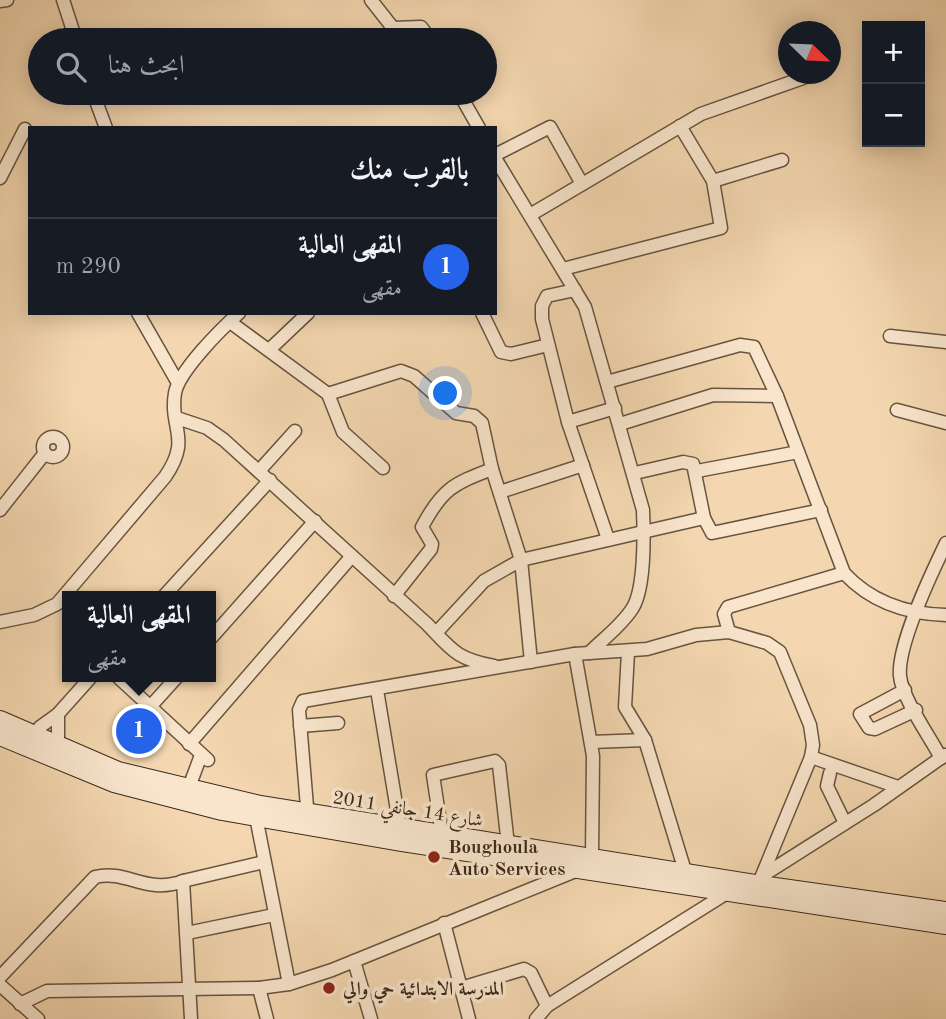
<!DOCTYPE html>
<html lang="ar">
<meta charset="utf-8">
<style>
:root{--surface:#171b24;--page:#242831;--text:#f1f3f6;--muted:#9ea1a6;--line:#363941;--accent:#2563eb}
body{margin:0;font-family:"Old Standard TT",Amiri,serif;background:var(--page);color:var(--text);direction:rtl}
.controls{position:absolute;right:21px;top:21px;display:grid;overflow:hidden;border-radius:0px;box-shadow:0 4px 18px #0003}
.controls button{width:63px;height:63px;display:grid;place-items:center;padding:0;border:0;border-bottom:2px solid var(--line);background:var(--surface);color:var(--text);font:35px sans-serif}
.compass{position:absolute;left:778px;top:21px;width:63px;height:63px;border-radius:50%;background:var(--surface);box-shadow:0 4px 18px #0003;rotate:113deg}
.you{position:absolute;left:446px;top:394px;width:24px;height:24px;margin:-18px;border:5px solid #fff;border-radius:50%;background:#1a73e8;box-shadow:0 0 0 10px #1a73e833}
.badge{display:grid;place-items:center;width:46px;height:46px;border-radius:50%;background:var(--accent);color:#fff;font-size:23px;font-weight:700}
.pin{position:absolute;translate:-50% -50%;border:4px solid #fff;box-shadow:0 2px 7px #0006}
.popup{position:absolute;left:62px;top:591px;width:154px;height:91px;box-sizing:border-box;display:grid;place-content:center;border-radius:0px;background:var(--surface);filter:drop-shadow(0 2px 5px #0005);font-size:23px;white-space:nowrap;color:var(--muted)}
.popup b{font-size:26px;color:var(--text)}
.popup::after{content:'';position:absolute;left:50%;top:100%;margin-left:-14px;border:14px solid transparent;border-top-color:var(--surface)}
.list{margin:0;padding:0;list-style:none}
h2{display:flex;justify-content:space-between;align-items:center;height:91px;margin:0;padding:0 28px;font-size:30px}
h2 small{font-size:23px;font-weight:400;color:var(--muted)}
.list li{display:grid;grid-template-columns:46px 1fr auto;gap:21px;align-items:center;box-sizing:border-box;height:98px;padding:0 28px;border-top:2px solid var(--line)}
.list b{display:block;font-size:26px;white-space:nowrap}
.list p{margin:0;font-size:23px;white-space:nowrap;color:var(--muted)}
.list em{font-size:23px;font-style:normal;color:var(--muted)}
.icon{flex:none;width:38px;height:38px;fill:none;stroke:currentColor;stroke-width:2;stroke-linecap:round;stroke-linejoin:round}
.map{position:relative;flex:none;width:946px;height:1019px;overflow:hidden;direction:ltr}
.search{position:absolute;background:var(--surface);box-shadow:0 4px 18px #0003;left:28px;top:28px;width:469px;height:77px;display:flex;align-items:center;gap:18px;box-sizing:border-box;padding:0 24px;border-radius:38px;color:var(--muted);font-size:26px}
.panel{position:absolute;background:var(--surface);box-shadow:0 4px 18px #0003;left:28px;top:126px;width:469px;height:189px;border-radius:0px;direction:rtl}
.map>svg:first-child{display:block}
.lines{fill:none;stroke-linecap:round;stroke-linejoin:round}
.minor-casing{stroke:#68543f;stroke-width:15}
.secondary-casing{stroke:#3a2919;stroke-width:20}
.minor{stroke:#f8e5cc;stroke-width:12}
.secondary{stroke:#f8e5cc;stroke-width:18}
.poi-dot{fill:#8f2418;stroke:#f8e5cc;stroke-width:2.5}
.labels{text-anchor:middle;stroke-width:7;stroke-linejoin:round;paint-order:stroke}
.street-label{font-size:19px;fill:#3a2919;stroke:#f8e5cc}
.poi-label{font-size:19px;font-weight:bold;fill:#3a2919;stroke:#f8e5cc;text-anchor:start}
</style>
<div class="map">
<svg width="946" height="1019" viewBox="0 0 946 1019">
<rect width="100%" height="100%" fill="#f4d7b0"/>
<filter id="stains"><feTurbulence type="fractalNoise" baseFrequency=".00286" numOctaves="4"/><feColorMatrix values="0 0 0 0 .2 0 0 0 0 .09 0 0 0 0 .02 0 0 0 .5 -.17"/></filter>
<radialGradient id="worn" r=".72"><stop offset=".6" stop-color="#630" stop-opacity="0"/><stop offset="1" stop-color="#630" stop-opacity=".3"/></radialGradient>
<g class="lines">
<g class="minor-casing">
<g id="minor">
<polyline points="63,0 76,40"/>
<polyline points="371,0 393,28 421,27 431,40"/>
<polyline points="0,1 7,0"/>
<polyline points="93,93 106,128"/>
<polyline points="459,93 479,128"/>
<polyline points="495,155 550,127 582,184"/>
<path d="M495,158L585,307L643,510C644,534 645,590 632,609C621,626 603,639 589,653"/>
<polyline points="0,178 25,129"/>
<polyline points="713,181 782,160"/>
<polyline points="530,215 701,114 803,78"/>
<polyline points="563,269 721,228 713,181 680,126"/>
<polyline points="575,290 547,296 542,306 542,319 568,422 608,539"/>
<polyline points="138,313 178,383"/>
<polyline points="482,313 501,352 511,354 548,345"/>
<polyline points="230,322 328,394 343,432 383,468"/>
<polyline points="890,336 946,342"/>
<polyline points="269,350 308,313"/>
<path d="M607,382L740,345L754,347L777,396L844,573C871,602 907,614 946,615"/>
<polyline points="328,394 401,371 414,376 456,413 474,416 482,423 492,469 521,560 531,662"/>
<polyline points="897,410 946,423"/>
<path d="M177,418L207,428L224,440L427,624C452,650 456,659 494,666"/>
<polyline points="568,422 615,408"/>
<polyline points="620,424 713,395 777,396"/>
<circle cx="53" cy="447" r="10"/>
<polyline points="259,471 295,431"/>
<polyline points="697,471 798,452"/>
<polyline points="635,473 683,462 693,464 704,518 712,533 821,510"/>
<polyline points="500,492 583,465"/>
<polyline points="0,510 45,453"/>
<polyline points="164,596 270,480"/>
<path d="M394,596L431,549L432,544L422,527C442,489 453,484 492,469"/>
<path d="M0,622L34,615L57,604L165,477C192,438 169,429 175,393C179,371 221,329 239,313"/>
<polyline points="729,632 724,614 728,607 844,573"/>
<polyline points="436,633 484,581 521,560 704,518"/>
<polyline points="211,638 315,521"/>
<polyline points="628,652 625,707 645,740 685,871 684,878"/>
<polyline points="575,654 593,756 592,857"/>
<polyline points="118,677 208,760"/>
<polyline points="377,690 400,828"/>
<polyline points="905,690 860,714 869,728 875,729 916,710"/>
<polyline points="149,708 177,677"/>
<polyline points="300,726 338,723"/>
<polyline points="32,739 40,727 58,714 91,677"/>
<polyline points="591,742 645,740"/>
<polyline points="189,744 352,556"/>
<polyline points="52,751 58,737 58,714"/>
<polyline points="811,757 898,787"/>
<path d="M941,758C930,737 902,698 900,676C897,645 932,572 946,543"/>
<polyline points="830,773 827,786 845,823"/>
<polyline points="188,790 201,755"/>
<polyline points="256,817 289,984"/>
<polyline points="308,819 299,710 303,701 575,654 647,649 696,635 729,632 767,643 780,652 810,725 813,745 811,757 756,890"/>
<polyline points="442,835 433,775 495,761 499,765 508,845"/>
<polyline points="762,876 874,805 945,755"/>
<polyline points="444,923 469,1019"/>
<polyline points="187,933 274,915"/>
<polyline points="354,961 371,1019"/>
<path d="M0,977L95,877C127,869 146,895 183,881"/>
<polyline points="0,985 38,1019"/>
<polyline points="259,988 267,1019"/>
<polyline points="461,988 524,969 531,973 547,1006"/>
<polyline points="20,1004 47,991 259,988 289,984 332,970 578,870"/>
<polyline points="191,1019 183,881 264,862"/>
<polyline points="536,1019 547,1006 727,893"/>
</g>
</g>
<g class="secondary-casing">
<g id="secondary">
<polyline points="0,720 118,771 260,805 768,886 946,911"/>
<polyline points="0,736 114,783 222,811 401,842 946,925"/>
</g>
</g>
<use href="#minor" class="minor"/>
<use href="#secondary" class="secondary"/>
</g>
<g class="poi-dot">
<circle cx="434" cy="857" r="7"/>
<circle cx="329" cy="988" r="7"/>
</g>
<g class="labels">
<g class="street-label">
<text transform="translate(408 808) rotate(9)" y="7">شارع 14 جانفي 2011</text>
</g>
<g class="poi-label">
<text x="448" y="853">Boughoula<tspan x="448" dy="22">Auto Services</tspan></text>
<text x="343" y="995">المدرسة الابتدائية حي والي</text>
</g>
</g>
<rect width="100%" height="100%" filter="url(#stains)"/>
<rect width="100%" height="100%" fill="url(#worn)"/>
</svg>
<div class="controls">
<button>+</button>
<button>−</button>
</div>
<svg class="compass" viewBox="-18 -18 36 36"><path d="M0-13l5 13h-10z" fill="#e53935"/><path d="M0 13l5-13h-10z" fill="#9ea1a6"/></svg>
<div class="you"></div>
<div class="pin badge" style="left:139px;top:731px">1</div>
<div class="popup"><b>المقهى العالية</b>مقهى</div>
<div class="search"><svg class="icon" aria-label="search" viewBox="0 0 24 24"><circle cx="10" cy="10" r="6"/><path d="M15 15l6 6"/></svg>ابحث هنا</div>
<section class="panel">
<h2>بالقرب منك<small></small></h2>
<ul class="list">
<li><span class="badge">1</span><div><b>المقهى العالية</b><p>مقهى</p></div><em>290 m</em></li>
</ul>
</section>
</div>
